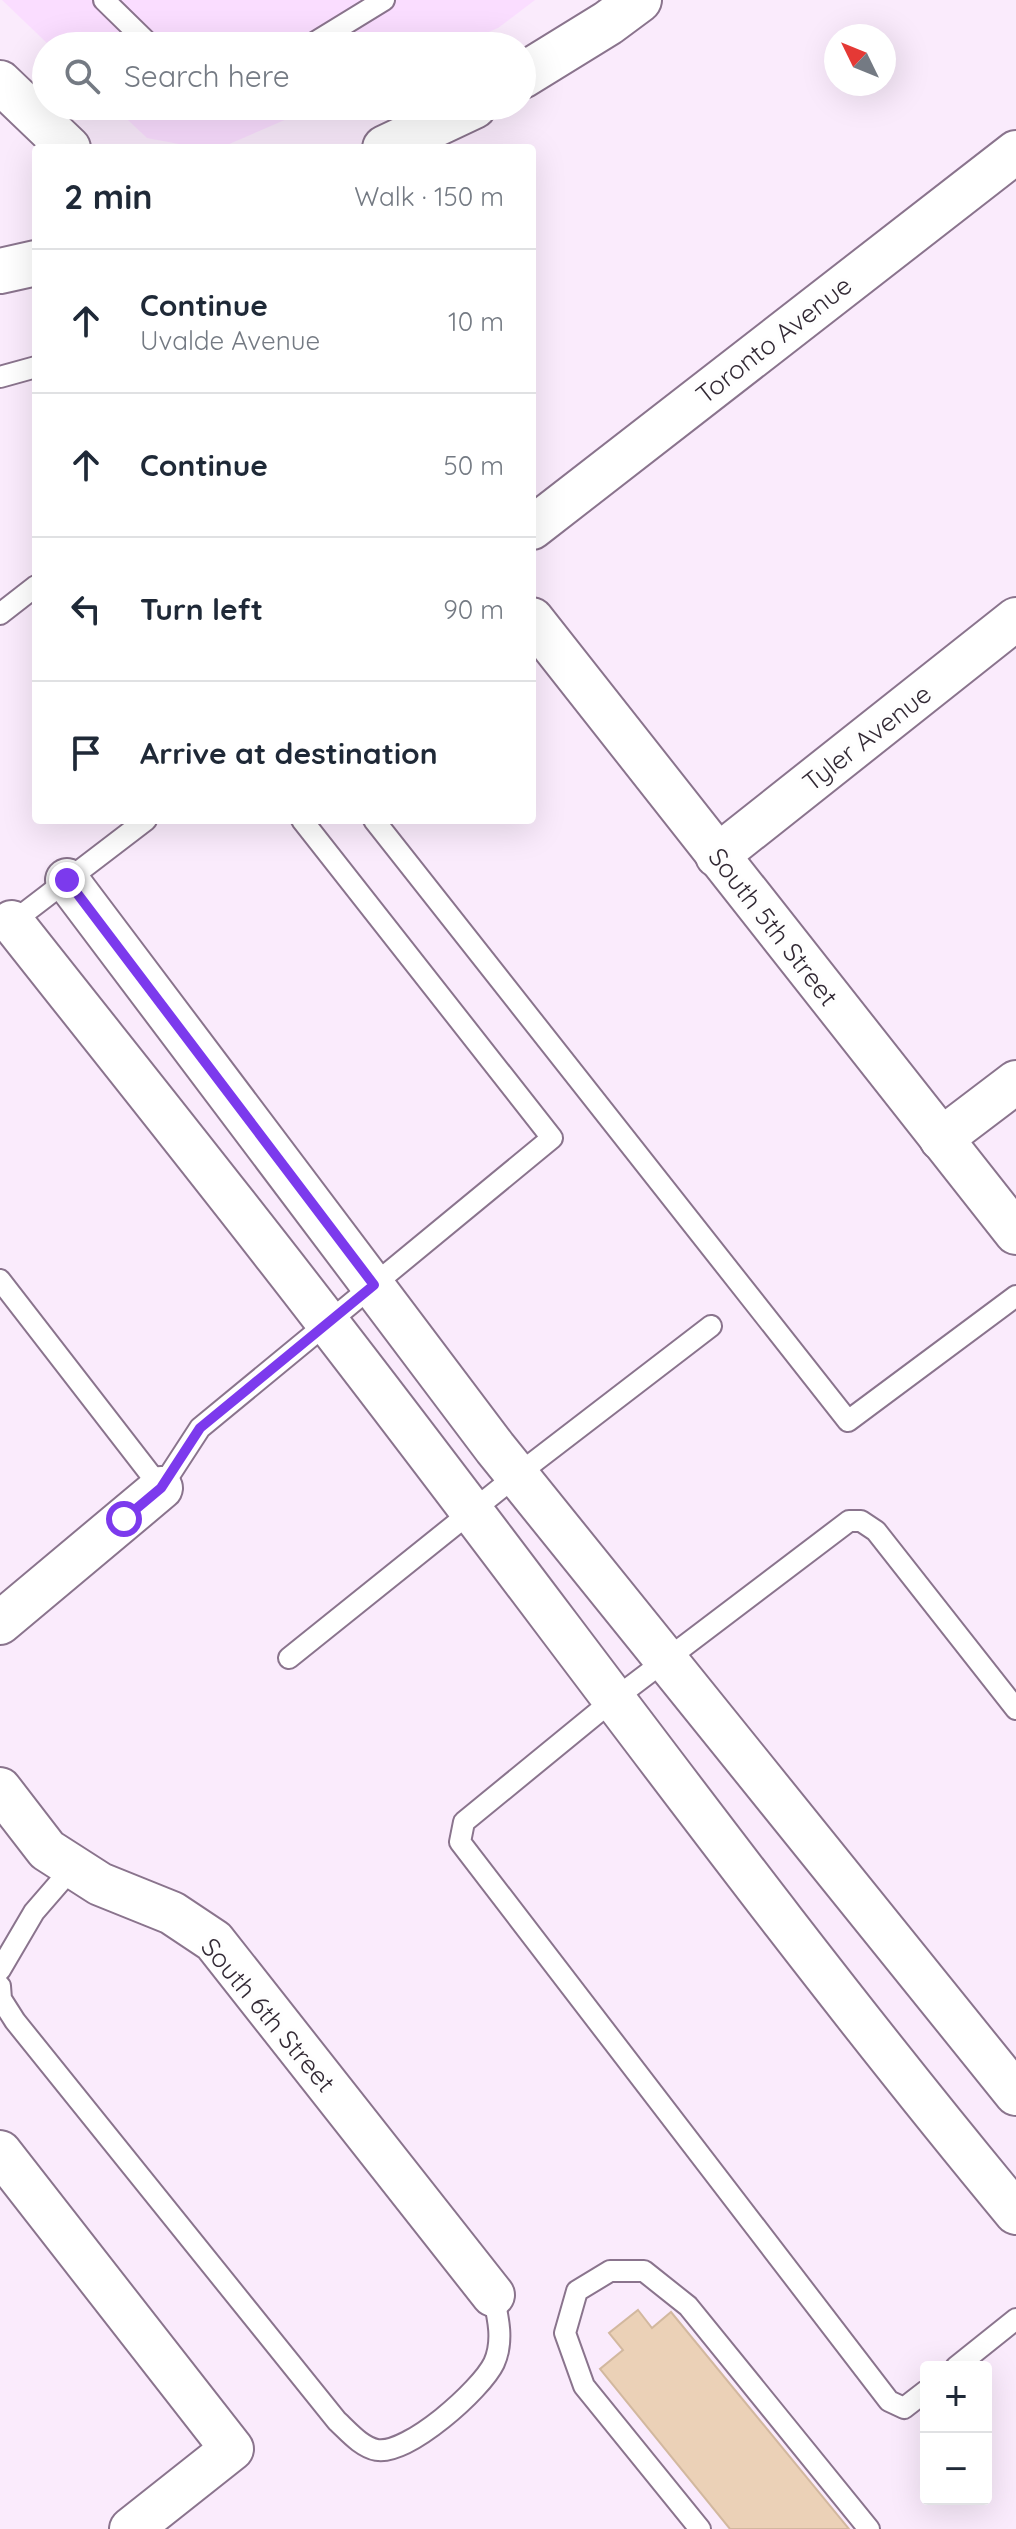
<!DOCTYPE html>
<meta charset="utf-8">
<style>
:root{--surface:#fff;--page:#f6f6f7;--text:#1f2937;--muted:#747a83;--line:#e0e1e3}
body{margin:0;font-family:Quicksand,sans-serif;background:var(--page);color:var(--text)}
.controls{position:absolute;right:24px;bottom:24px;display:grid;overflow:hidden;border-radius:8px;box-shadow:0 8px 32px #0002}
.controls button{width:72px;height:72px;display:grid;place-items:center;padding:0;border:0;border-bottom:2px solid var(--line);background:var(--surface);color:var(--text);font:40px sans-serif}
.compass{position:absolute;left:824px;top:24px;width:72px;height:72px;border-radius:50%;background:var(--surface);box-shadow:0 8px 32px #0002;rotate:313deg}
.stop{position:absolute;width:24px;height:24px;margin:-18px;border:6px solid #7c3aed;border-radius:50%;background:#fff}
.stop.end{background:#7c3aed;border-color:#fff;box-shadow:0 2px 8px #0008}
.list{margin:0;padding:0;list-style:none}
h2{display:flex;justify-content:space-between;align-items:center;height:104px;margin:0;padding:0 32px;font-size:34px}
h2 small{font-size:26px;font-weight:400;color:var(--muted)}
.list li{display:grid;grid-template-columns:52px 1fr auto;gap:24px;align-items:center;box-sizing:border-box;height:144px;padding:0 32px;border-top:2px solid var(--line)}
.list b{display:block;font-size:30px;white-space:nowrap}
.list p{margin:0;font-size:26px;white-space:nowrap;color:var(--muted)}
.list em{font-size:26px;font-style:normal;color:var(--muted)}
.icon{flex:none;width:44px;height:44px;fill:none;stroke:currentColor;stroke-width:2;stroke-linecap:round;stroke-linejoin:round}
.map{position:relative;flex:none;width:1016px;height:2529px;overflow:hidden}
.search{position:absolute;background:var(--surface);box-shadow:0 8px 32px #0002;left:32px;top:32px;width:504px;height:88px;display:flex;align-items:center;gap:20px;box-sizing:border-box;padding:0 28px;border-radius:44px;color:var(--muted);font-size:30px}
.panel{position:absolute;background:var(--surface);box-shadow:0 8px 32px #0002;left:32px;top:144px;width:504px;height:680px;border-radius:8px}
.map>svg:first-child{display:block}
.built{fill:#faddff}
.building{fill:#ebd1b7;stroke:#d2b89f;stroke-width:2}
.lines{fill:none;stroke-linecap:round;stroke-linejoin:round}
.lane-casing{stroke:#8a748d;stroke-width:24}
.street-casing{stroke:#8a748d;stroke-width:46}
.secondary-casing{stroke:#8a748d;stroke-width:48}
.lane{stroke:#fff;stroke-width:20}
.street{stroke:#fff;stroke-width:42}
.secondary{stroke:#fff;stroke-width:44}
.route{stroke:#7c3aed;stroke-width:10}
.labels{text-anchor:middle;stroke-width:7;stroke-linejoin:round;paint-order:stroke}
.street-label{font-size:26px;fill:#332a35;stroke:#fefefe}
</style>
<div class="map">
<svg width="1016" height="2529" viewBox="0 0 1016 2529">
<rect width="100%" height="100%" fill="#faebfc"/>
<g class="built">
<polygon points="2,0 535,0 498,28 456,46 50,46"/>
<polygon points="113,106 317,106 220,148 200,148 147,138"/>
</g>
<polygon class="building" points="638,2310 652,2328 671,2312 849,2529 730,2529 600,2369 623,2350 609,2333"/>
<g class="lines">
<g class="lane-casing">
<g id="lane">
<polyline points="104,0 151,46"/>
<polyline points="309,46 384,0"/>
<polyline points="0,377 36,367"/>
<polyline points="0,614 36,586"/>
<polyline points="374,820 848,1421 1016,1296"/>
<polyline points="10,924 146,820"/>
<polyline points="0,1280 161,1488 200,1428 552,1138 302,820"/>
<polyline points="289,1658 517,1475 711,1326"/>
<polyline points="0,1970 34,1912 73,1867"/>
<path d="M0,1986L1,1999L15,2021L337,2421C348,2431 361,2447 377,2450C408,2455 481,2390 494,2363C504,2341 498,2317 493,2295"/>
<polyline points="956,2367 1016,2319"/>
<polyline points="926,2391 904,2408 889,2401 460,1842 464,1822 613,1700 849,1521 861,1521 876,1531 1016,1709"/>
<polyline points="700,2529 584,2386 565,2333 577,2291 610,2271 644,2271 688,2306 869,2529"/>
</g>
</g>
<g class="street-casing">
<g id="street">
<polyline points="0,82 69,148"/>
<polyline points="532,528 1016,152"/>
<polyline points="532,619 1016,1233"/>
<polyline points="717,856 1016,619"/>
<polyline points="67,880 495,1448 1016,2094"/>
<path d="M12,922C117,1055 224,1188 327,1322C557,1619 776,1924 1016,2213"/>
<polyline points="941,1139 1016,1082"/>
<polyline points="0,1623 161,1488"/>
<polyline points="0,1789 47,1850 100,1884 172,1913 214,1941 493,2295"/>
<polyline points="0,2152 232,2449 131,2529"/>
</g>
</g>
<g class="secondary-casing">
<g id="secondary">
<polyline points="522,76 608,23 639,0"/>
<polyline points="385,148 474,106"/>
<polyline points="0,271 36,263"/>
</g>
</g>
<use href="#lane" class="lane"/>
<use href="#street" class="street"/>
<use href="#secondary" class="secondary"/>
</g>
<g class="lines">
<polyline class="route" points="67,880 374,1285 200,1428 161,1488 124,1519"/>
</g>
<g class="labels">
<g class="street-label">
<text transform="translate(774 340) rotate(-38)" y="9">Toronto Avenue</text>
<text transform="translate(867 738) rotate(-38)" y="9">Tyler Avenue</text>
<text transform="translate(773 927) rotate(52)" y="9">South 5th Street</text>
<text transform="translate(268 2015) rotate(50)" y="9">South 6th Street</text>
</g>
</g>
</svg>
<div class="controls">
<button>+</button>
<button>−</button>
</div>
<svg class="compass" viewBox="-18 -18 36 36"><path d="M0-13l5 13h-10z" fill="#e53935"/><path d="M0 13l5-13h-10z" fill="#747a83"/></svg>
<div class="stop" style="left:124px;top:1519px"></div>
<div class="stop end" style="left:67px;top:880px"></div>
<div class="search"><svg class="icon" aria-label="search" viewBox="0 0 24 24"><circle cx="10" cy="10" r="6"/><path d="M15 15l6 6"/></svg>Search here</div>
<section class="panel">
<h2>2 min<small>Walk · 150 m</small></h2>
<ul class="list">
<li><svg class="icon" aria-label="ahead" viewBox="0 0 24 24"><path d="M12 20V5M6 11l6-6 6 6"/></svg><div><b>Continue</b><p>Uvalde Avenue</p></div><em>10 m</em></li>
<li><svg class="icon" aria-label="ahead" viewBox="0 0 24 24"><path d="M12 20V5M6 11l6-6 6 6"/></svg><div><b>Continue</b></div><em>50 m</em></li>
<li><svg class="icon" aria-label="left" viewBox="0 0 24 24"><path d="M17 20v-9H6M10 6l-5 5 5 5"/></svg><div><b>Turn left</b></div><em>90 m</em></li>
<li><svg class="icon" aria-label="arrive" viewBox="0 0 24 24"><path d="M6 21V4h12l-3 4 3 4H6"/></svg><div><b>Arrive at destination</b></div></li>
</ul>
</section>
</div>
